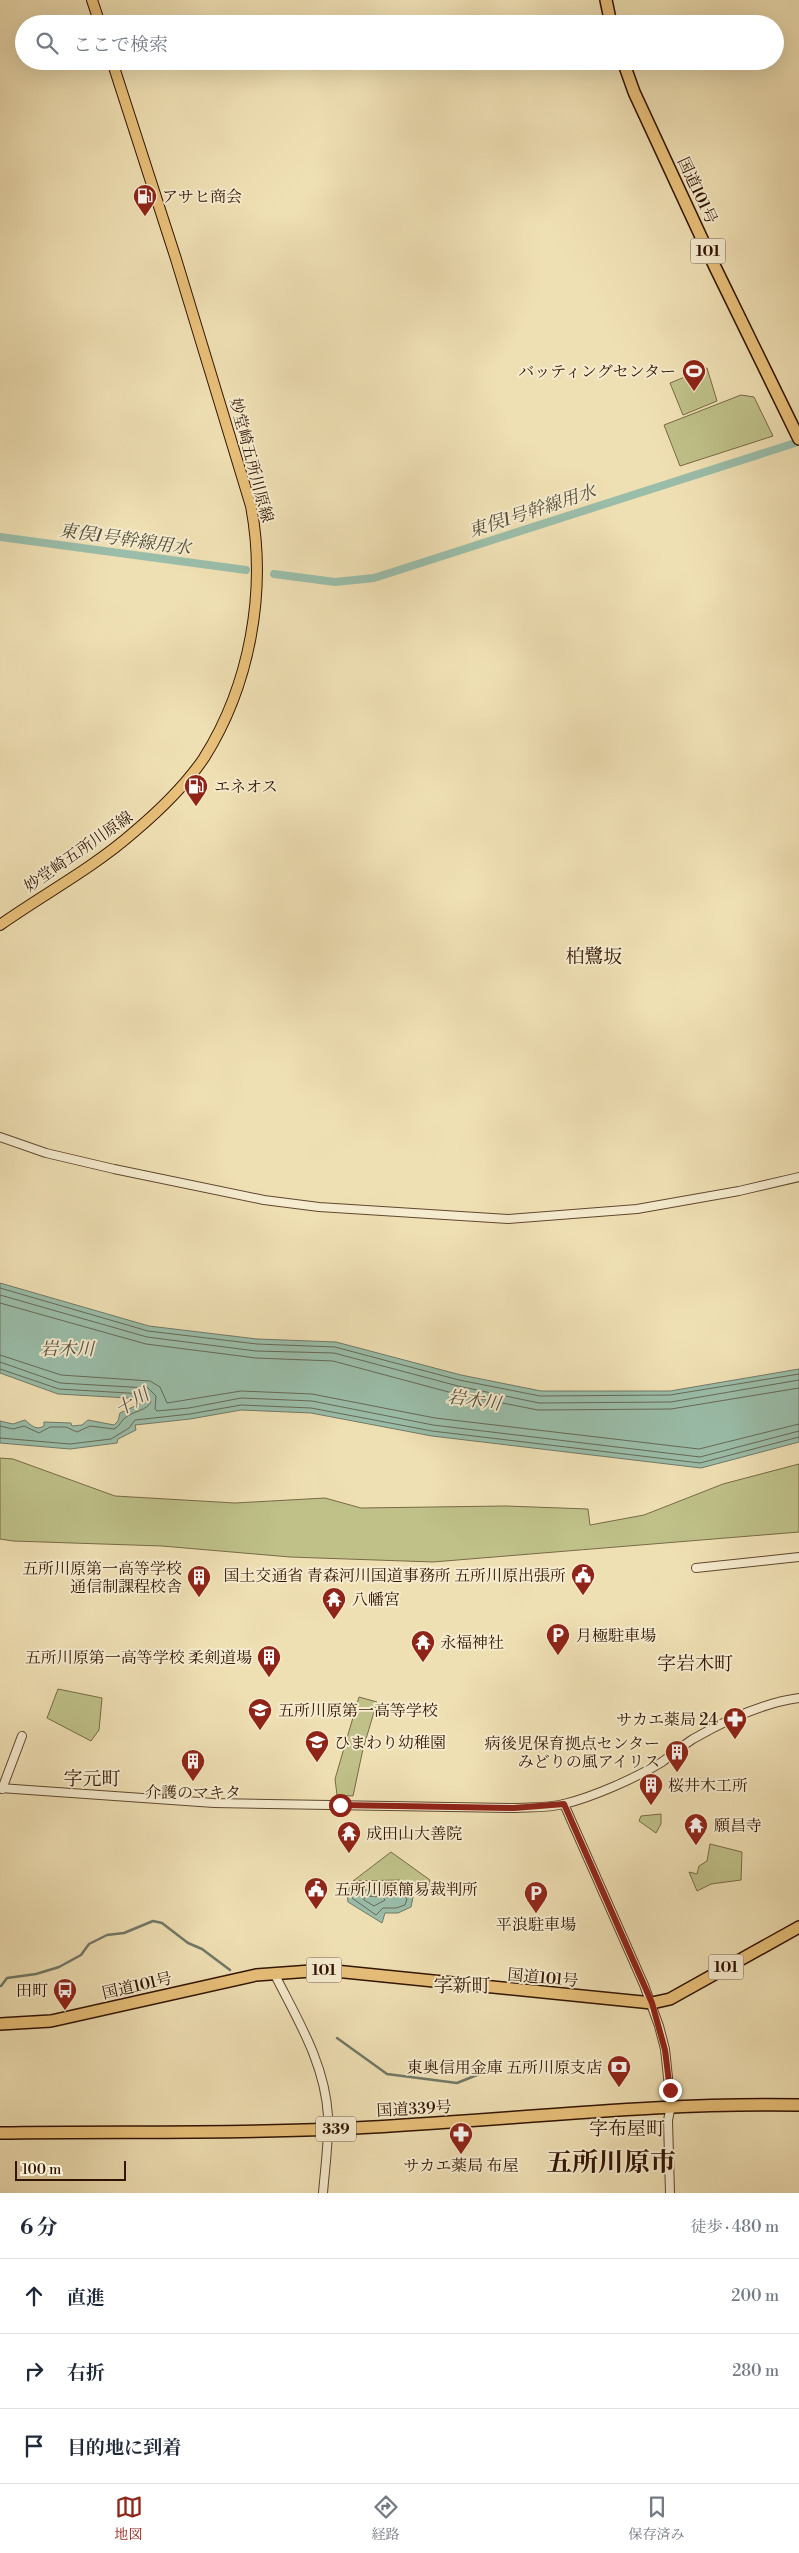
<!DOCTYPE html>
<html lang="ja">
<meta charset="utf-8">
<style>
:root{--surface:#fff;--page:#f2f2f3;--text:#1f2937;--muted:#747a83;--line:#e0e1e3;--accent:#8f2418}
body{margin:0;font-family:"Libre Bodoni","Noto Serif JP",serif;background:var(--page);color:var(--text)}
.scale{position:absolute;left:15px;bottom:12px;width:111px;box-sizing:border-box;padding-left:5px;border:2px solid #311403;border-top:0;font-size:14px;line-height:18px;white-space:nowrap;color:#311403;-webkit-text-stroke:4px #f5ebce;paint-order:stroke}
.stop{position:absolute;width:15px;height:15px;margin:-11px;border:4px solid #8f2418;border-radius:50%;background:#fff}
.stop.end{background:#8f2418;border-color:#fff;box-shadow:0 1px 5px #0008}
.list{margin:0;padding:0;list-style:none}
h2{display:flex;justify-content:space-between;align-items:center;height:65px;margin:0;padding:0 20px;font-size:21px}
h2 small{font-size:16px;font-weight:400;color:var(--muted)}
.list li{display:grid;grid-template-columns:32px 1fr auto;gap:15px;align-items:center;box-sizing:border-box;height:75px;padding:0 20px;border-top:1px solid var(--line)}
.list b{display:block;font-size:19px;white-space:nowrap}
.list em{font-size:16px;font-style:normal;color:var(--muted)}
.icon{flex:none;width:28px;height:28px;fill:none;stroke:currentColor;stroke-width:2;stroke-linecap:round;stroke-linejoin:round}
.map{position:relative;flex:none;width:799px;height:2193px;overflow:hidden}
.search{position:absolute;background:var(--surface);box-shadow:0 5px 20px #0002;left:15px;right:15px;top:15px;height:55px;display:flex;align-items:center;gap:12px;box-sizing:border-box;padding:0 18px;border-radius:28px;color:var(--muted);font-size:19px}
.sheet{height:290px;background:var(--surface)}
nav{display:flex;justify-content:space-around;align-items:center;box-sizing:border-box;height:70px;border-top:1px solid var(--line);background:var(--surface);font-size:14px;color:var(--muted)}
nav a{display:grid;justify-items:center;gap:2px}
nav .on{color:var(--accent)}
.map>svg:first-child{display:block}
.green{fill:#bfc189;stroke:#786a46}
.water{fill:#9abda9;stroke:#707967}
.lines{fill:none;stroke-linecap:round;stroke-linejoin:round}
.shore{stroke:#666856;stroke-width:1}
.stream{stroke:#707967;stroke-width:2.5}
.canal{stroke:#9abda9;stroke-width:8}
.minor-casing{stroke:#60472f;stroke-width:10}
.major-casing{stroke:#311403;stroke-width:12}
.highway-casing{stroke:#311403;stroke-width:14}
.minor{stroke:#f5ebce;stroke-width:8}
.major{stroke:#e8c07a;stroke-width:10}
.highway{stroke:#e8c07a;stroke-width:11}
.route{stroke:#8f2418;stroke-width:6}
.labels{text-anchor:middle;stroke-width:4;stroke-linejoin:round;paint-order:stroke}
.shield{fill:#f5ebce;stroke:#6c5440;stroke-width:1}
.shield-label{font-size:15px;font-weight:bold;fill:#311403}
.street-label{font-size:16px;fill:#311403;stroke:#f5ebce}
.poi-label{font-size:16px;fill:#311403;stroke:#f5ebce;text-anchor:start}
.water-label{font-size:18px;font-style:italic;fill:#564f3d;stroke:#f5ebce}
.quarter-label{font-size:19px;fill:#311403;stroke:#f5ebce}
.town-label{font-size:26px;font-weight:bold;fill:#311403;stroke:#f5ebce}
</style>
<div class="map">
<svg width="799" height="2193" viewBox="0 0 799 2193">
<rect width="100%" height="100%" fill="#efe0b4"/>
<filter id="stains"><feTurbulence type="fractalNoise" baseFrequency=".004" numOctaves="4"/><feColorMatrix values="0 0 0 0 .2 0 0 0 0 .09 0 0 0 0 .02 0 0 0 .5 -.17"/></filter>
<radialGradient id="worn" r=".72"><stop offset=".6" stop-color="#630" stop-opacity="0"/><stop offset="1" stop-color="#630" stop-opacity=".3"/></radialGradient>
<g class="green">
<polygon points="707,368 717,401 683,415 670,383"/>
<polygon points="741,395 754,397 773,436 680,466 664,425"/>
<polygon points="0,1458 13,1459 115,1496 235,1503 325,1498 361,1508 505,1506 588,1509 590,1525 644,1515 723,1484 799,1464 799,1532 433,1562 290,1557 162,1546 13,1541 0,1539"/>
<polygon points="58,1689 102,1698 99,1730 91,1741 47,1718"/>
<polygon points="359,1697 377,1702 363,1749 353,1796 337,1795 335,1779"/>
<polygon points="661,1814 661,1824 656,1833 639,1821 641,1816"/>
<polygon points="710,1844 742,1852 741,1880 711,1884 697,1891 689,1872 697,1874 699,1866 707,1861"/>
<polygon points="391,1852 430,1880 429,1885 411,1884 400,1880 353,1881"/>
</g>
<g class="water">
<path d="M0,1283L149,1326L257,1339L336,1342L461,1375L541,1391H670L799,1369V1442L701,1468L432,1436L311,1413L241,1410L190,1419L135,1425L136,1430L118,1439L117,1443L70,1449L0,1443V1421L13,1424L25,1420C31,1425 36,1431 44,1426V1422L71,1423L72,1426L82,1425L88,1420L114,1425L118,1421L120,1413L146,1401V1399L58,1394L0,1373Z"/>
<path d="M373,1885C390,1886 403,1882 413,1897L411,1907L398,1913H385L382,1923L348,1902L347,1891L349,1888Z"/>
</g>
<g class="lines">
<g class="shore">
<polyline points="0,1288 148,1331 257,1344 335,1347 459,1380 540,1396 670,1395 799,1374"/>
<polyline points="0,1295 147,1337 256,1351 334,1353 458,1386 539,1403 671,1402 799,1380"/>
<polyline points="0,1303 146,1344 256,1358 333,1361 456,1394 538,1410 671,1409 799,1388"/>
<polyline points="0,1355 61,1375 150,1381 160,1387 167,1403 241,1391 312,1394 435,1418 699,1449 799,1424"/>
<polyline points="0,1362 60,1383 148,1388 156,1396 155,1409 157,1411 189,1408 241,1398 312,1401 433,1425 700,1457 799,1431"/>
<path d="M0,1369L59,1389L145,1394L151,1401C148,1411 132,1411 125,1418C120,1422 120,1426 114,1429L90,1426L77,1432L66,1427H50L39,1433L24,1426L13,1429L0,1426"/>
<polyline points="0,1438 70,1444 111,1439 129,1428 135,1420 190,1414 241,1405 311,1408 432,1431 700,1463 799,1437"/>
<polygon points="366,1890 400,1890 407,1899 405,1905 396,1908 383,1908 376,1915 352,1898 353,1892"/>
<polygon points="366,1896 383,1897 385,1900 374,1906 364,1900"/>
</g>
<g class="stream">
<polyline points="1,1986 7,1978 36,1974 59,1967 81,1955 89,1944 107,1935 124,1933 153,1921 162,1923 188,1943 202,1949 230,1970"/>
<polyline points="337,2038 387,2074 457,2083 487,2071"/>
</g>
<g class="canal">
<polyline points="0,537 246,570"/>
<polyline points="274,574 335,582 374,578 795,443"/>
</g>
<g class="minor-casing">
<g id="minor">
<polyline points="0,1137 46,1153 114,1169 264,1200 319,1207 508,1219 637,1209 739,1191 799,1177"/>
<polyline points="696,1568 799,1557"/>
<path d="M0,1788L214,1803L514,1808C531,1807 548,1808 564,1804C593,1797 636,1778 662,1762C672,1755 682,1746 693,1739C724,1721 763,1703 799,1698"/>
<polyline points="2,1789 22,1736"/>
<polyline points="564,1804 644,1985 659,2026 665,2049 671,2106 668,2120 670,2193"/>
<path d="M274,1973C297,2019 325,2063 328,2116C329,2141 325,2168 323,2193"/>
</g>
</g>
<g class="major-casing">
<g id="major">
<polyline points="92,0 100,24"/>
<path d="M0,925C44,894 93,868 134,832C160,810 185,786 204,758C250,685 267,591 251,506L176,259L112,61"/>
</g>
</g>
<g class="highway-casing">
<g id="highway">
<polyline points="606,0 611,24"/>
<polyline points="623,61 634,92 715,267 799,439"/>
<polyline points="0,2024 51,2021 256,1975 325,1970 652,2003 670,1999 799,1927"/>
<path d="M0,2133C110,2131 220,2134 330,2129C486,2123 642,2102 799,2105"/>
</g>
</g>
<use href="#minor" class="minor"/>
<use href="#major" class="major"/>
<use href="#highway" class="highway"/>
</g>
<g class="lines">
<polyline class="route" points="340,1805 514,1808 564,1804 652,2003 665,2050 670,2090"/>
</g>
<defs>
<g id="fuel-pin" transform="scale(1.25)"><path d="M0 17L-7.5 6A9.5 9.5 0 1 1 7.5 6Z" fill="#8f2418" stroke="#f5ebce"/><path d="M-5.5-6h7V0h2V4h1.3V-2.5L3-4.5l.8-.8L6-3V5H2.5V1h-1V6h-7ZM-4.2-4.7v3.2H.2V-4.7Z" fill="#fff"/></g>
<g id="stadium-pin" transform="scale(1.25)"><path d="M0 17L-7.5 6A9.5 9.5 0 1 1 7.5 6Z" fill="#8f2418" stroke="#f5ebce"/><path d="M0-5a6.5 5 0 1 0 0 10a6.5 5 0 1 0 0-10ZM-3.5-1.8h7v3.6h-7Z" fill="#fff"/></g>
<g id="civic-pin" transform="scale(1.25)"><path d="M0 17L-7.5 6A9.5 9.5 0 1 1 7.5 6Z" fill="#8f2418" stroke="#f5ebce"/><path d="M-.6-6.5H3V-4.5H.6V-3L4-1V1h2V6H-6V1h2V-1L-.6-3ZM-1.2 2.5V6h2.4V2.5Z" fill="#fff"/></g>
<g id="building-pin" transform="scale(1.25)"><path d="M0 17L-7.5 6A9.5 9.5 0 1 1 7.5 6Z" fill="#8f2418" stroke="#f5ebce"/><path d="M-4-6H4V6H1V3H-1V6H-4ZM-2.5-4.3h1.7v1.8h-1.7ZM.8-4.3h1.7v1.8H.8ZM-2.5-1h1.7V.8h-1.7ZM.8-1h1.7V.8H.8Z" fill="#fff"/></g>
<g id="temple-pin" transform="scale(1.25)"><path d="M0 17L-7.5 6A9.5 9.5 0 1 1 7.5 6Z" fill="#8f2418" stroke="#f5ebce"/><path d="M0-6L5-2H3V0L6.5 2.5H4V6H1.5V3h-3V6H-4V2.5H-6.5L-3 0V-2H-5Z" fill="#fff"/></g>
<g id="parking-pin" transform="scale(1.25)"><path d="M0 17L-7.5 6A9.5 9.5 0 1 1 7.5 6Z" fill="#8f2418" stroke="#f5ebce"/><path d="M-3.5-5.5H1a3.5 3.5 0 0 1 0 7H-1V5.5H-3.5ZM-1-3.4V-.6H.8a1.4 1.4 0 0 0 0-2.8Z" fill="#fff"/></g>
<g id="school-pin" transform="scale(1.25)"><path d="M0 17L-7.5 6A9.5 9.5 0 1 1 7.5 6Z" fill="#8f2418" stroke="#f5ebce"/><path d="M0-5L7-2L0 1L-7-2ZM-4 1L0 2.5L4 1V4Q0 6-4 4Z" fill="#fff"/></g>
<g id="pharmacy-pin" transform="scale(1.25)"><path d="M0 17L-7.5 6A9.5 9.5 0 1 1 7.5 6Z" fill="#8f2418" stroke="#f5ebce"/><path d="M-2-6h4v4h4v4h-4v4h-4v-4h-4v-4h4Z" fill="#fff"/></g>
<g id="bus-pin" transform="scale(1.25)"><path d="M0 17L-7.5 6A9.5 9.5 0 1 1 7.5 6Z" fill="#8f2418" stroke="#f5ebce"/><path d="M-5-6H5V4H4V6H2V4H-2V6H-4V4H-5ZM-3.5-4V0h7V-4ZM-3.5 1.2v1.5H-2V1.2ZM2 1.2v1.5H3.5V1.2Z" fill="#fff"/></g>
<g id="bank-pin" transform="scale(1.25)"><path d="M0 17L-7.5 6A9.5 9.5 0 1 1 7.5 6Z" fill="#8f2418" stroke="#f5ebce"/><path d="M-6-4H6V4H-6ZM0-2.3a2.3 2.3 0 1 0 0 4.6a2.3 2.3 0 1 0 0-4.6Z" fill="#fff"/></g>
</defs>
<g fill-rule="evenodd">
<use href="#fuel-pin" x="145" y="196"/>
<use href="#stadium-pin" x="694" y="371"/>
<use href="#fuel-pin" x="196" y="786"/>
<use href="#civic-pin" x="583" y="1575"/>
<use href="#building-pin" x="199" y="1577"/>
<use href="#temple-pin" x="334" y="1599"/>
<use href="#parking-pin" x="558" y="1635"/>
<use href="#temple-pin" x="423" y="1642"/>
<use href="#building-pin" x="269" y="1657"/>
<use href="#school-pin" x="260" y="1710"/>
<use href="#pharmacy-pin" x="735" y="1719"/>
<use href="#school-pin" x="317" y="1742"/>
<use href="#building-pin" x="677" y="1752"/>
<use href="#building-pin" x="193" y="1761"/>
<use href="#building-pin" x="651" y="1785"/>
<use href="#temple-pin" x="696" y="1825"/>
<use href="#temple-pin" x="349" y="1833"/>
<use href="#civic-pin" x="316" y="1889"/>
<use href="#parking-pin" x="536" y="1893"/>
<use href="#bus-pin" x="65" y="1990"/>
<use href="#bank-pin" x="619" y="2067"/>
<use href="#pharmacy-pin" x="461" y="2134"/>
</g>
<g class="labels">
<g class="shield">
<rect x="690.5" y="238.5" width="35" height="25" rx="4"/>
<rect x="708.5" y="1954.5" width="35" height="25" rx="4"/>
<rect x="306.5" y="1957.5" width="35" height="25" rx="4"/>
<rect x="316" y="2116.5" width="40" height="25" rx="4"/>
</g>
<g class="shield-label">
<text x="708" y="256">101</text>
<text x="726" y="1972">101</text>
<text x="324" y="1975">101</text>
<text x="336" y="2134">339</text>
</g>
<g class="street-label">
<text transform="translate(698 190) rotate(65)" y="6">国道101号</text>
<text transform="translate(252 460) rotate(75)" y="6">妙堂崎五所川原線</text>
<text transform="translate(78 851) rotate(-35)" y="6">妙堂崎五所川原線</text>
<text transform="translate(543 1977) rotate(5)" y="6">国道101号</text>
<text transform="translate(137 1985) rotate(-13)" y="6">国道101号</text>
<text transform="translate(414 2108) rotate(-3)" y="6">国道339号</text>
</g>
<g class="poi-label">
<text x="162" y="202">アサヒ商会</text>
<text x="676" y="377" text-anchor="end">バッティングセンター</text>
<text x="214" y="792">エネオス</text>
<text x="182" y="1574" text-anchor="end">五所川原第一高等学校<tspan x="182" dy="18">通信制課程校舎</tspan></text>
<text x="566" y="1581" text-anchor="end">国土交通省 青森河川国道事務所 五所川原出張所</text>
<text x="352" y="1605">八幡宮</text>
<text x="576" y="1641">月極駐車場</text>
<text x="440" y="1648">永福神社</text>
<text x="252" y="1663" text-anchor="end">五所川原第一高等学校 柔剣道場</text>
<text x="278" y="1716">五所川原第一高等学校</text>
<text x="718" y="1725" text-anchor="end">サカエ薬局 24</text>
<text x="334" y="1748">ひまわり幼稚園</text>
<text x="660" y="1749" text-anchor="end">病後児保育拠点センター<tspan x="660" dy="18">みどりの風アイリス</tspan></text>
<text x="668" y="1791">桜井木工所</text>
<text x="193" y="1798" text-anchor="middle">介護のマキタ</text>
<text x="714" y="1831">願昌寺</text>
<text x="366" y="1839">成田山大善院</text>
<text x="334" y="1895">五所川原簡易裁判所</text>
<text x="536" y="1930" text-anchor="middle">平浪駐車場</text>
<text x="48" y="1996" text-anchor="end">田町</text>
<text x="602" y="2073" text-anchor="end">東奥信用金庫 五所川原支店</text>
<text x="461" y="2171" text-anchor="middle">サカエ薬局 布屋</text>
</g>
<g class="water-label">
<text transform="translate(532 511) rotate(-18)" y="6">東俣1号幹線用水</text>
<text transform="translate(125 539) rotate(8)" y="6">東俣1号幹線用水</text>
<text x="67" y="1355">岩木川</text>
<text transform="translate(474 1400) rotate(8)" y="6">岩木川</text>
<text transform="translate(132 1402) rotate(-31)" y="6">十川</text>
</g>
<g class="quarter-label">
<text x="594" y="963">柏鷺坂</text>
<text x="695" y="1670">字岩木町</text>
<text x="92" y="1785">字元町</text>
<text x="462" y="1992">字新町</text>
<text x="627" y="2135">字布屋町</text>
</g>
<g class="town-label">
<text x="611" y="2171">五所川原市</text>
</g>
</g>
<rect width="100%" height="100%" filter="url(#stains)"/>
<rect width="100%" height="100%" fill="url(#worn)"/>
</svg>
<div class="scale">100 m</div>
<div class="stop" style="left:340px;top:1805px"></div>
<div class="stop end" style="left:670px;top:2090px"></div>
<div class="search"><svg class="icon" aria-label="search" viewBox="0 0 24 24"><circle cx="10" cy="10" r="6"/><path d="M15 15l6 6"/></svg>ここで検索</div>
</div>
<section class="sheet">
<h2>6 分<small>徒歩 · 480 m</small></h2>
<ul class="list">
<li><svg class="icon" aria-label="ahead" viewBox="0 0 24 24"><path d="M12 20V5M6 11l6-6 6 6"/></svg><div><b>直進</b></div><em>200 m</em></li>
<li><svg class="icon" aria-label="right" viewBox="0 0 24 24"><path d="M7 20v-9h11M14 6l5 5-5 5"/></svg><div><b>右折</b></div><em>280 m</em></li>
<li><svg class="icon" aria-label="arrive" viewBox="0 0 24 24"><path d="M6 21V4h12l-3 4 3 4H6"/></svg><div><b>目的地に到着</b></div></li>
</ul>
</section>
<nav>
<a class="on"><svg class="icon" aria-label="map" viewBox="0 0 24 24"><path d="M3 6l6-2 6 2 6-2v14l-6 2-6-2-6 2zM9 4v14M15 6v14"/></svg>地図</a>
<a><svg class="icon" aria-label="directions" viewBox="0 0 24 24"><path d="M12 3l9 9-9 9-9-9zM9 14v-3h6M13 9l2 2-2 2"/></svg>経路</a>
<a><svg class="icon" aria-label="saved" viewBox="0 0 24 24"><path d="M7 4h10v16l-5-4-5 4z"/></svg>保存済み</a>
</nav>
